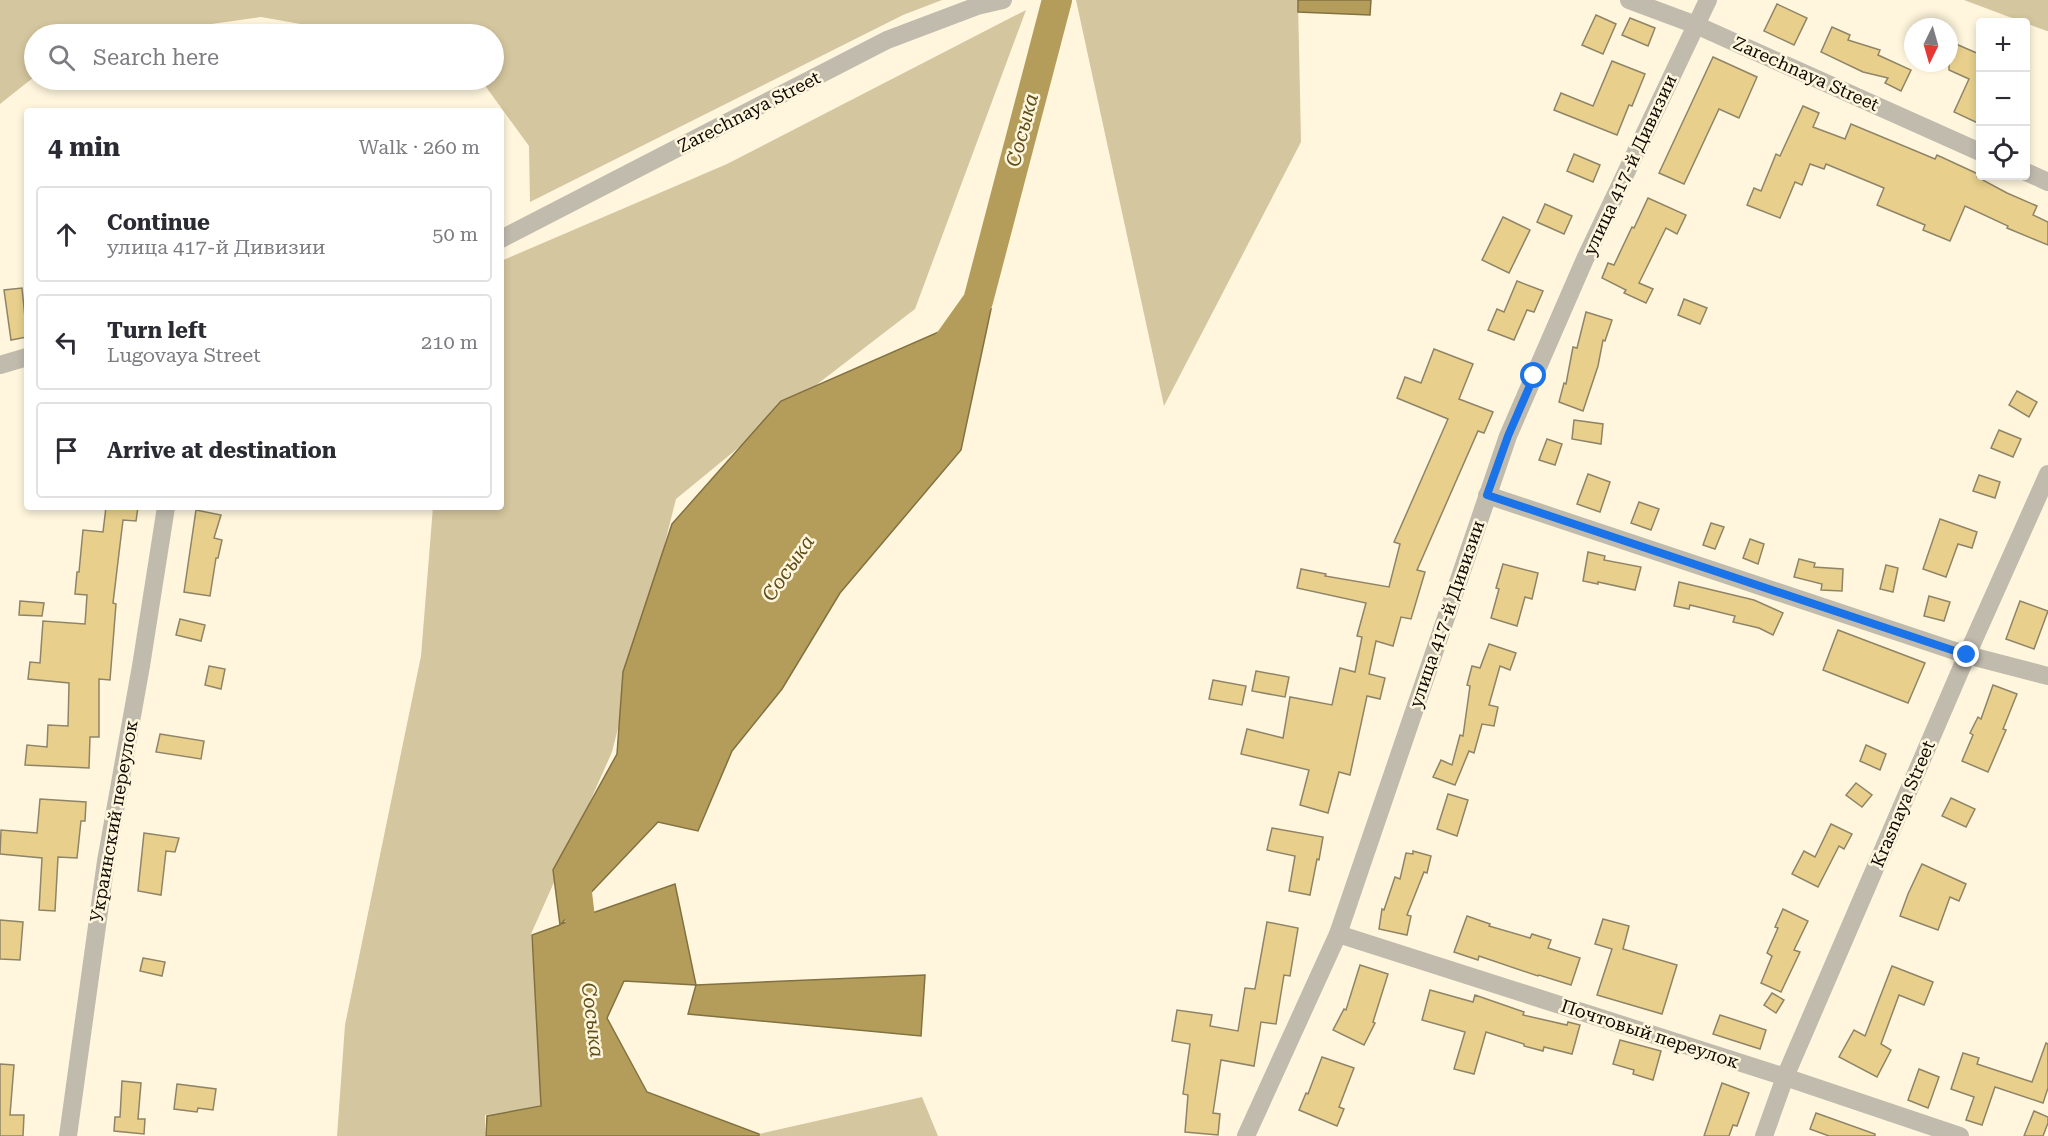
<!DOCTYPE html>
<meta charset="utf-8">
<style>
:root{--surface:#fff;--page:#f2f2f3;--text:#2b2b33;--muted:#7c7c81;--line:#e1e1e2}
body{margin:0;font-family:"Roboto Serif",serif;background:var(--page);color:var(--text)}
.controls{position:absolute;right:18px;top:18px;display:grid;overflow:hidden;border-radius:6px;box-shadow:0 3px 9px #0003}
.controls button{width:54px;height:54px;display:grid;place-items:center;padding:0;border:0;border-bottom:2px solid var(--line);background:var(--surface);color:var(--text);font:30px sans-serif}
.compass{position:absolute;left:1904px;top:18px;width:54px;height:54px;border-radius:50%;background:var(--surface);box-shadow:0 3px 9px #0003;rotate:185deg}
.stop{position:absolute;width:18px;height:18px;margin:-14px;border:4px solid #1a73e8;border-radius:50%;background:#fff}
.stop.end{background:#1a73e8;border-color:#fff;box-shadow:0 2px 6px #0008}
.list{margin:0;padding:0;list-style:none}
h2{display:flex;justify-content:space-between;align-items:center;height:78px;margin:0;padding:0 24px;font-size:26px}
h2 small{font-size:20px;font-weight:400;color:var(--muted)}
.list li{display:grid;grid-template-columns:39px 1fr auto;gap:18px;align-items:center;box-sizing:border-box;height:96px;margin:0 12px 12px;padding:0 12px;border:2px solid var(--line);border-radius:6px}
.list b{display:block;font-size:22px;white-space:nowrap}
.list p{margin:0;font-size:20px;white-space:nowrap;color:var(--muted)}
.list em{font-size:20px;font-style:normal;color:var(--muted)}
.icon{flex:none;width:33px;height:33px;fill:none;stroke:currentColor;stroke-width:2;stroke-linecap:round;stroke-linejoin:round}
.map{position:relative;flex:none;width:2048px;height:1136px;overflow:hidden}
.search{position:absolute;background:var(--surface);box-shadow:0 3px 9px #0003;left:24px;top:24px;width:480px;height:66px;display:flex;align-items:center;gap:15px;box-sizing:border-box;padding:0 21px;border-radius:33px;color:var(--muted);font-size:22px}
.panel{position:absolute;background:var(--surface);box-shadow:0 3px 9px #0003;left:24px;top:108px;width:480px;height:402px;border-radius:6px}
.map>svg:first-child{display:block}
.green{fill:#d4c69e}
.water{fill:#b49d5b;stroke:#827141;stroke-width:1.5}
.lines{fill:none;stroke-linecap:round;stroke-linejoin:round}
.river{stroke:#b49d5b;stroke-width:30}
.building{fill:#e8d08c;stroke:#8f8467;stroke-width:1.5}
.minor{stroke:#c0bbad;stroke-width:18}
.route{stroke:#1a73e8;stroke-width:8}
.labels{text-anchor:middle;stroke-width:5;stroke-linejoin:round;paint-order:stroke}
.street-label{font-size:18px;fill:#0f0b03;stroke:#fff6dd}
.water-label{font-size:20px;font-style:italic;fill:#5e4e1a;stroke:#fff6dd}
</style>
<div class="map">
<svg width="2048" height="1136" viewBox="0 0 2048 1136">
<rect width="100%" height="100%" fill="#fff6dd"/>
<g class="green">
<polygon points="0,0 942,0 903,15 530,202 529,146 481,80 494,80 494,34 357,34 261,17 140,34 34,34 34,77 0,104"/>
<polygon points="1076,0 1298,0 1301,142 1164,406"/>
<polygon points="1964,0 2048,0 2048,31 2047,31"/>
<polygon points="1026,10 915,309 794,402 676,499 612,752 531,934 544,1106 485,1115 485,1136 337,1136 345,1025 421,656 433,507 501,507 501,261 727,164"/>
<polygon points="922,1097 938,1136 759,1136 759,1134"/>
</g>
<g class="water">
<polygon points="1298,0 1371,0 1370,15 1298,12"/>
<polygon points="991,309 961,450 840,593 782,689 732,751 698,831 658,822 561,924 675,884 696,985 925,975 921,1036 688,1014 696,985 624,981 607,1018 647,1092 759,1134 759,1136 486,1136 487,1116 541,1106 532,935 560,925 553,870 617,754 623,672 672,524 781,401"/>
</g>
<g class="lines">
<g class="river">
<polyline points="941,353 978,301 1057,0"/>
<polyline points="576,867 574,869 585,958"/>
</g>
</g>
<g class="building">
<polygon points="1777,4 1807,18 1794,45 1764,31"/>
<polygon points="1596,15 1616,24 1603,54 1582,45"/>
<polygon points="1630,18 1655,28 1648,46 1622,35"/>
<polygon points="1832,27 1850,35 1848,40 1880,50 1878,55 1911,70 1901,91 1885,83 1888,78 1863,72 1821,52"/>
<polygon points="1949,41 1979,54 1980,52 1980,124 1954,112 1969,79 1949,70"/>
<polygon points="1713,57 1757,77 1739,118 1719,109 1684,184 1659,173"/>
<polygon points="1612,61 1645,74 1632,106 1629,105 1617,135 1554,110 1561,93 1593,106"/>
<polygon points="1803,106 1819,113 1813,127 1845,139 1851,124 1935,159 1937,155 1978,174 1977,177 2007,193 2037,206 2033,215 2048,222 2048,245 2007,228 2008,226 1965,206 1950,241 1923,230 1925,225 1877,205 1884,188 1826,164 1824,169 1810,164 1802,185 1795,182 1780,218 1747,205 1754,188 1761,191 1776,154 1780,156"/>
<polygon points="1574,154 1600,165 1593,182 1567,171"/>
<polygon points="1648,198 1686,215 1677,234 1666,228 1639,283 1653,289 1646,303 1624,293 1626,290 1602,278 1608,263 1614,265 1632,227 1634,228"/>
<polygon points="1545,204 1572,216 1564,234 1537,222"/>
<polygon points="1503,217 1530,230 1509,273 1482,260"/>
<polygon points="1517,281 1543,291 1534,312 1527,310 1514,340 1488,330 1497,309 1504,312"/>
<polygon points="22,288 27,337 11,340 4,290"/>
<polygon points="1684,299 1707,308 1700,324 1678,315"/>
<polygon points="1586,312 1612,320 1605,341 1603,340 1598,366 1583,411 1559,402 1564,383 1566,384 1573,347 1577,348"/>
<polygon points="1434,349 1473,364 1459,399 1493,412 1484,433 1478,431 1417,570 1425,572 1411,619 1401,617 1393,646 1376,641 1369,674 1385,678 1380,699 1367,696 1350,775 1339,772 1328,813 1300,805 1309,770 1241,754 1247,729 1283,738 1290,697 1332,705 1340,668 1355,672 1362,637 1357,636 1366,603 1297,588 1301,569 1326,574 1325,576 1389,587 1400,544 1394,542 1448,419 1397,398 1405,377 1421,383"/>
<polygon points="2017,391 2037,402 2029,417 2009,405"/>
<polygon points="1574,420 1603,424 1601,444 1572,439"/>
<polygon points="1999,430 2021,439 2013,457 1991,448"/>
<polygon points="1547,439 1562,444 1555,465 1539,460"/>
<polygon points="1588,474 1610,482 1600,512 1577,504"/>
<polygon points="1979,475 2000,482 1995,498 1973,491"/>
<polygon points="1639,502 1659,509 1651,530 1631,523"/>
<polygon points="106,507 138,507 136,521 123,520 113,603 116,604 110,680 99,679 99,737 90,737 89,768 25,765 27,745 47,747 48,725 68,726 69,683 28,679 30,662 40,663 43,621 85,624 87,595 75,594 77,572 79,572 83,530 103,532"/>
<polygon points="196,510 221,515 214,538 222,540 218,558 216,558 210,596 184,592"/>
<polygon points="1940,519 1977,532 1972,548 1958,544 1946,577 1923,569"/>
<polygon points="1711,523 1724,527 1715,549 1703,545"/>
<polygon points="1750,539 1764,544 1758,564 1743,558"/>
<polygon points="1588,552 1605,556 1604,560 1641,567 1635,590 1598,582 1598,584 1583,581"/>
<polygon points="1799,559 1815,563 1814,567 1843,569 1842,591 1821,590 1822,584 1794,577"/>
<polygon points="1503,564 1538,573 1532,599 1525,597 1517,626 1491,618 1499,589 1496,588"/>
<polygon points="1886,565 1898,568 1893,592 1880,589"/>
<polygon points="1679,582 1754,600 1783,613 1773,635 1759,628 1733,622 1735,616 1690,605 1689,609 1674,606"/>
<polygon points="1929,596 1950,602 1944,621 1924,616"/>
<polygon points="20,601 44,603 42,616 19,615"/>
<polygon points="2020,601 2048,611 2034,649 2006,639"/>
<polygon points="180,619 205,625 201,641 176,635"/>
<polygon points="1838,630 1925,663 1908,703 1823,670"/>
<polygon points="1489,644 1516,653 1510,670 1500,666 1489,705 1498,707 1494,726 1482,724 1474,753 1469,751 1455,785 1433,777 1441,760 1452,765 1460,735 1463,736 1470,686 1467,685 1472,666 1480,668"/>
<polygon points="209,666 225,669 221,689 205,685"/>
<polygon points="1256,671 1289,677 1285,697 1252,691"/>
<polygon points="1213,680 1246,686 1242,705 1209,699"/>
<polygon points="1993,685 2017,694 2003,729 2006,730 1988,772 1962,761 1973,735 1970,733 1978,717 1981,719"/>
<polygon points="160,734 204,741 201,759 156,752"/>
<polygon points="1866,745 1886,754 1880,770 1860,761"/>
<polygon points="1856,783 1872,795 1862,807 1846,795"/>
<polygon points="1448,794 1468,800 1457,836 1437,829"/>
<polygon points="1951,798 1975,809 1966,827 1942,816"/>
<polygon points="40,799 86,802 85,821 81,821 77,858 58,857 55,911 39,910 42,858 0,854 1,830 37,833"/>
<polygon points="1831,824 1852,834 1844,849 1839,846 1818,887 1792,874 1804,851 1815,857"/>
<polygon points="1272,828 1323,837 1319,860 1317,859 1310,895 1289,891 1295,856 1267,850"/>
<polygon points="144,833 179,838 175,852 166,851 161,895 138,891"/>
<polygon points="1413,851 1431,856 1427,873 1424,872 1407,915 1411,916 1407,935 1379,929 1382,909 1384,910 1395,877 1400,879 1406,853 1413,854"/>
<polygon points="1922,864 1966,884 1959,901 1950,897 1938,930 1900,916 1908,894"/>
<polygon points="1783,909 1808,921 1794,950 1800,952 1781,992 1761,983 1772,956 1767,953 1778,928 1775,927"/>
<polygon points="1467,916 1490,924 1489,926 1530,938 1532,934 1551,940 1548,948 1580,958 1571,985 1539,975 1538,976 1479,956 1478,960 1454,952"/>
<polygon points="1603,919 1629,926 1623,949 1677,965 1662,1014 1597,995 1612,949 1595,944"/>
<polygon points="0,920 23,922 20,960 0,959"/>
<polygon points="1267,922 1298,928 1290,976 1284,975 1276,1024 1261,1022 1254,1066 1221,1060 1213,1113 1220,1114 1218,1135 1185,1132 1188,1095 1183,1094 1190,1044 1172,1041 1177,1010 1212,1015 1210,1026 1238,1031 1245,988 1255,989"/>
<polygon points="143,958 165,962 162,976 140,971"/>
<polygon points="1360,965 1388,974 1373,1022 1375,1023 1364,1045 1333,1030 1344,1009 1346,1010"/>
<polygon points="1892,966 1933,982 1924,1005 1899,995 1881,1044 1891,1050 1877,1077 1839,1057 1854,1030 1865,1036"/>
<polygon points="1430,990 1473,1002 1475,995 1524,1012 1523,1015 1567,1025 1568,1022 1580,1025 1572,1054 1544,1047 1543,1051 1524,1046 1524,1044 1486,1032 1474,1074 1454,1069 1465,1032 1422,1020"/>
<polygon points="1772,993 1784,1000 1776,1013 1764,1005"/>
<polygon points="1720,1015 1766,1030 1760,1049 1713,1034"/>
<polygon points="1620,1040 1661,1051 1653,1080 1633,1074 1634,1070 1613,1064"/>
<polygon points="2046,1043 2048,1044 2048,1088 2043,1103 1995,1087 1982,1125 1966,1120 1974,1097 1951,1089 1963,1053 1979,1058 1977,1064 2032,1082"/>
<polygon points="1322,1057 1354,1068 1339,1107 1344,1109 1337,1126 1299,1110 1306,1093 1308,1094"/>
<polygon points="0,1064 14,1065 10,1115 24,1115 23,1136 0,1136"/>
<polygon points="1919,1069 1939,1077 1928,1108 1908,1100"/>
<polygon points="122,1081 141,1083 138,1119 145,1119 144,1134 114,1131 115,1117 120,1117"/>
<polygon points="1722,1083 1749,1093 1737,1126 1733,1125 1729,1136 1704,1136"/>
<polygon points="177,1084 216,1089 213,1110 198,1108 197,1112 174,1109"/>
<polygon points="2034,1111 2048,1117 2048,1123 2043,1136 2024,1136"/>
<polygon points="1816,1113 1875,1134 1875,1136 1829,1136 1810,1129"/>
</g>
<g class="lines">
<g class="minor">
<polyline points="1629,0 1696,25 1980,152"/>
<polyline points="2026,172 2048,182"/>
<polyline points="501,239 887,40 977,6 1003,0"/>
<polyline points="0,365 27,357"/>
<polyline points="1487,495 1967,655 2048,676"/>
<polyline points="1338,934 1785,1077 1960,1136"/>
<polyline points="68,1136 106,861 141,666 166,507"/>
<polyline points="1246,1136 1338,934 1508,436 1585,259 1708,0"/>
<polyline points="1764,1136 1785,1077 1967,655 2048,474"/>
</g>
</g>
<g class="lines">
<polyline class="route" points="1534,376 1508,436 1487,495 1967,655"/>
</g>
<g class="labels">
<g class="street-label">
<text transform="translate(1806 74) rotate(24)" y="6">Zarechnaya Street</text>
<text transform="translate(749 112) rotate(-27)" y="6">Zarechnaya Street</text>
<text transform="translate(1630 165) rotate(-65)" y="6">улица 417-й Дивизии</text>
<text transform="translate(1447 614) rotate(-71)" y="6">улица 417-й Дивизии</text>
<text transform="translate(1903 804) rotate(-67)" y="6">Krasnaya Street</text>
<text transform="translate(114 821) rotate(-80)" y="6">Украинский переулок</text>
<text transform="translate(1650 1034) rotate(18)" y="6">Почтовый переулок</text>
</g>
<g class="water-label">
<text transform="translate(1022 130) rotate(-75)" y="7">Сосыка</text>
<text transform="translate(788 568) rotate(-55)" y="7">Сосыка</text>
<text transform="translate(593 1020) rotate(83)" y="7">Сосыка</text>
</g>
</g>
</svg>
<div class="controls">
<button>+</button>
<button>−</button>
<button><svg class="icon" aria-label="locate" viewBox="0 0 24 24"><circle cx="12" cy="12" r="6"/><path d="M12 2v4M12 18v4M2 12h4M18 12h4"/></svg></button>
</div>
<svg class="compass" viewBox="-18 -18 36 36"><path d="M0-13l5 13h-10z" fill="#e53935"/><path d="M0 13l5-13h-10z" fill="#7c7c81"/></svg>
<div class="stop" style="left:1534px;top:376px"></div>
<div class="stop end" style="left:1967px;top:655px"></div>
<div class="search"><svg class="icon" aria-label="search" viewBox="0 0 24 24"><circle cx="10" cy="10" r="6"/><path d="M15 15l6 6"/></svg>Search here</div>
<section class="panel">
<h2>4 min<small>Walk · 260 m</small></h2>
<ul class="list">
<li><svg class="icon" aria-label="ahead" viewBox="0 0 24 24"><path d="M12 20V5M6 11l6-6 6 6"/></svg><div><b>Continue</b><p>улица 417-й Дивизии</p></div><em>50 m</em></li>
<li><svg class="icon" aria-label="left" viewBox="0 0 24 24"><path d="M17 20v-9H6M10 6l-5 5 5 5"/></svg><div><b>Turn left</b><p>Lugovaya Street</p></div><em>210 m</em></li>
<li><svg class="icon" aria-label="arrive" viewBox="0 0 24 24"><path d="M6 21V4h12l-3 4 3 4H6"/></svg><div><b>Arrive at destination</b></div></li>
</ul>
</section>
</div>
